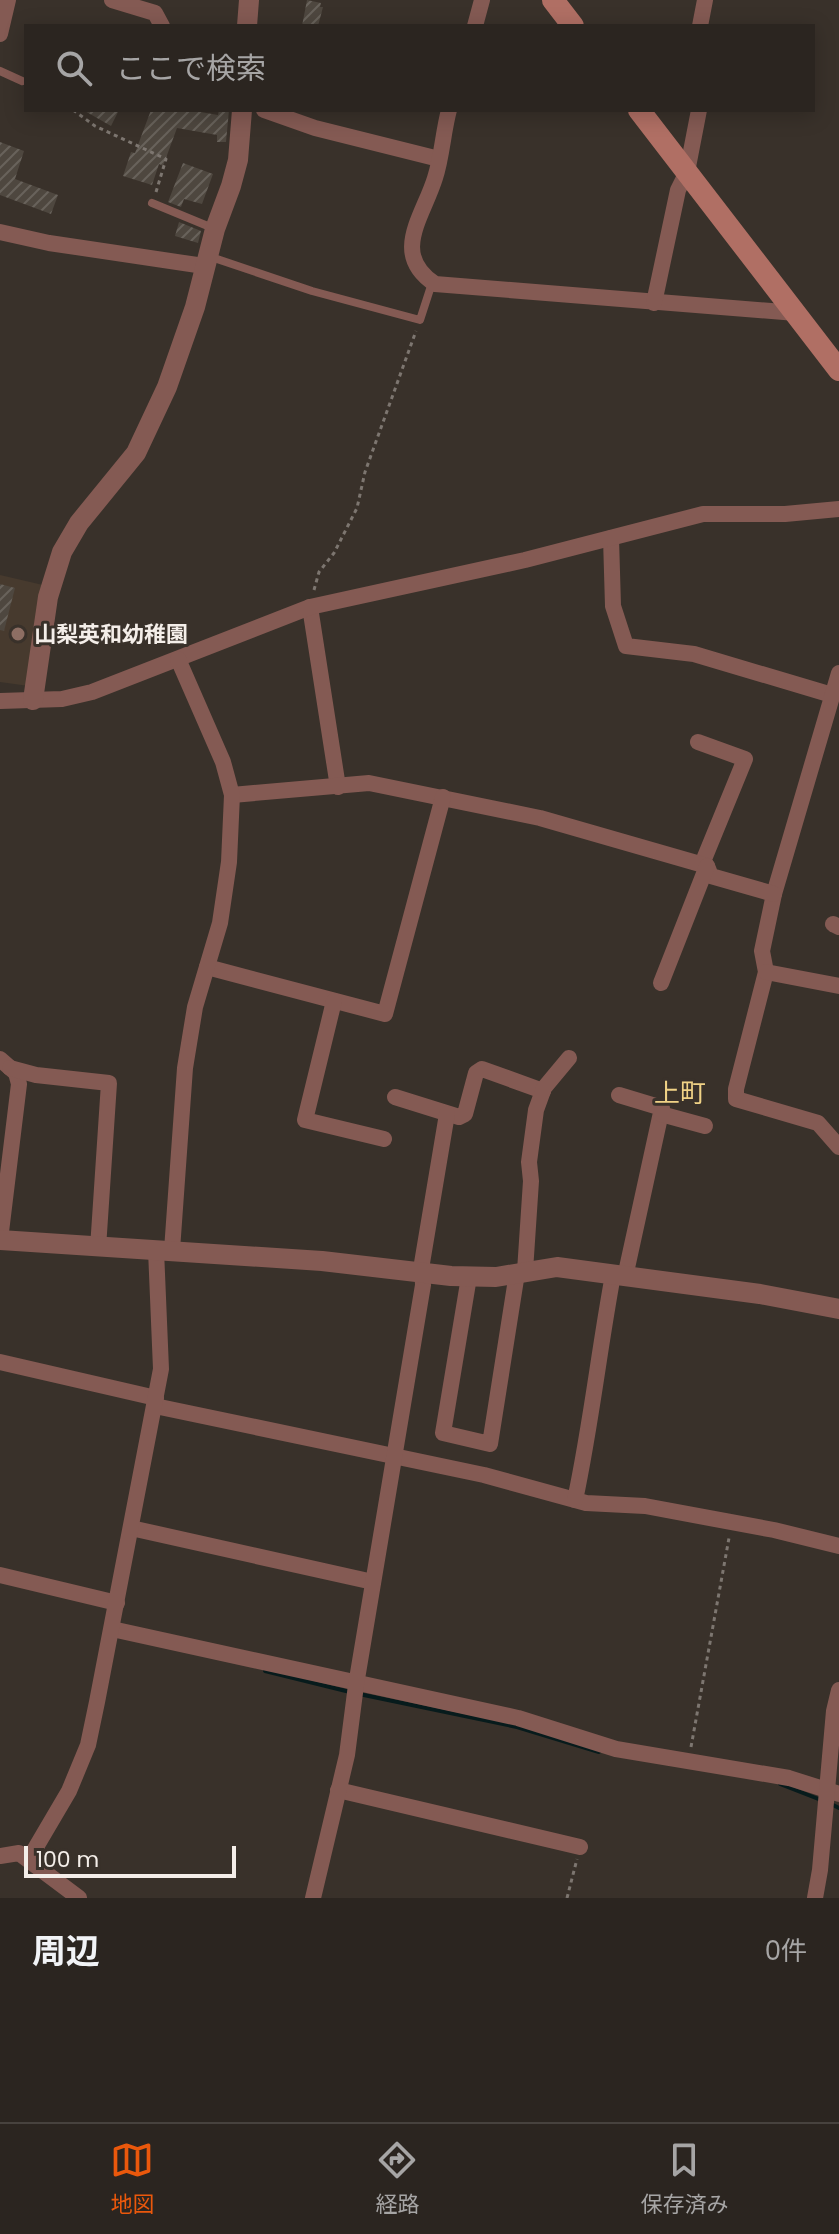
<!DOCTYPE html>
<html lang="ja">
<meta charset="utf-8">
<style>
:root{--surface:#2b2520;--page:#332d29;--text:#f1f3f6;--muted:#a6a5a5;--line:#47423e;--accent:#ea580c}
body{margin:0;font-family:Poppins,"Noto Sans JP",sans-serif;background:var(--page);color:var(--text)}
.scale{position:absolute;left:24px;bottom:20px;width:212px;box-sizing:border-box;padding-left:8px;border:4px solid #f4eee9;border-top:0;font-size:22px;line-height:28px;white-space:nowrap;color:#f4eee9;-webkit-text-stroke:6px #39312a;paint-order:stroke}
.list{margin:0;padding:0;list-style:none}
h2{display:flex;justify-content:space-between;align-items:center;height:104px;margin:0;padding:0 32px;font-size:34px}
h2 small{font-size:26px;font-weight:400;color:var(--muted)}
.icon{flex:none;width:44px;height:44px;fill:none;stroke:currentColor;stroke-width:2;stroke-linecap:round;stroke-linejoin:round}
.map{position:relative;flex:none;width:839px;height:1898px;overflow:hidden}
.search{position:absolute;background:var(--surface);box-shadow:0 4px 20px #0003;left:24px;right:24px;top:24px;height:88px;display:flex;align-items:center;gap:20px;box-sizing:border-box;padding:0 28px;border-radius:0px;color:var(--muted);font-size:30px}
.sheet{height:224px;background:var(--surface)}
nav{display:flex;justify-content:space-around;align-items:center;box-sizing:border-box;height:112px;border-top:2px solid var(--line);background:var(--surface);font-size:22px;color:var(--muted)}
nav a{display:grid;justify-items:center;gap:4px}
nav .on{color:var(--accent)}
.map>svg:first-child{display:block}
.built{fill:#473a2e}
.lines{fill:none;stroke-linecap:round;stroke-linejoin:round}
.stream{stroke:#071b1c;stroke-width:4}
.building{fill:url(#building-hatch)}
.path{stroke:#7d7670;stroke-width:3;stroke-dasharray:4 4;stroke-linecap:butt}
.service{stroke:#845a53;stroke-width:8}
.minor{stroke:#845a53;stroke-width:16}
.tertiary{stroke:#845a53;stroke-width:20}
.secondary{stroke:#b06f64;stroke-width:22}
.education-dot{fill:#8d6e63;stroke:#39312a;stroke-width:3}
.labels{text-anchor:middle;stroke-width:6;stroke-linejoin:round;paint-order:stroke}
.poi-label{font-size:22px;font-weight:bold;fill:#f4eee9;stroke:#39312a;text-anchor:start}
.quarter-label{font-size:26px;fill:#f0d286;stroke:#39312a}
</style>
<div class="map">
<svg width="839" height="1898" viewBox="0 0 839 1898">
<defs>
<pattern id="building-hatch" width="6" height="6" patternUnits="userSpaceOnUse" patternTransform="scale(2)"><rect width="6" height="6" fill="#4e473f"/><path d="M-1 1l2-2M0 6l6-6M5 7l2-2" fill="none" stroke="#68625b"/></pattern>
</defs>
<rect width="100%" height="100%" fill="#39312a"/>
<polygon class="built" points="0,575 43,585 29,686 0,682"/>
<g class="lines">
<g class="stream">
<polyline points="265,1671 350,1692"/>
<polyline points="359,1694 517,1727 599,1752"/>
<polyline points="780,1784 821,1800"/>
<polyline points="829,1803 839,1808"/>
</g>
</g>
<g class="building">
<polygon points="307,0 321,3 320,7 323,7 318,26 302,26"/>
<polygon points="83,110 119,110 111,126"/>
<polygon points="151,110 189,110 218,115 219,110 229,110 226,142 217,142 217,135 177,128 163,166 159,164 152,185 123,176 131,152 135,153"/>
<polygon points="0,142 24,151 15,179 58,195 51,214 0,195"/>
<polygon points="183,163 213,174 202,204 184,199 181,207 168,202"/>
<polygon points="179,222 201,231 198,243 175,236"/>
<polygon points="0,584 15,588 4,631 0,630"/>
</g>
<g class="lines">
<g class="path">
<polyline points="73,110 95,126 166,159 156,192"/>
<polyline points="314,590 319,572 334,553 357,508 365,472 416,331"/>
<polyline points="691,1747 729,1538"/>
<polyline points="567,1898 577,1859"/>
</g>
<g class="service">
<polyline points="0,71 22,81"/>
<polyline points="152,203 215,229"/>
<polyline points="208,256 312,291 420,320 432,283"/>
</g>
<g class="minor">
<polyline points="112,0 155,13 162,26"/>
<polyline points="475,26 482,0"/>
<polyline points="700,26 705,0"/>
<polyline points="0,34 8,0"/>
<polyline points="264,110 315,128 439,159"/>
<path d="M449,110C443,132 442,157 435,178C423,217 390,254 435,284L796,313"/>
<polyline points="0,232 49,243 204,266"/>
<polyline points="654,303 678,190 687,172 699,110"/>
<polyline points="611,538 613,606 626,646 694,654 832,695"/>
<polyline points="310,607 338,787"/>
<polyline points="839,673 774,894 762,951 766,972 736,1089 736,1099 818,1123 839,1147"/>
<polyline points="0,701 62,699 92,692 310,607 525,560 703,514 785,514 839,509"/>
<polyline points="698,742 745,759 702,864"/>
<polyline points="232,795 369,783 540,818 707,866 711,876 774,894"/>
<polyline points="833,924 839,927"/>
<polyline points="207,967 385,1014 443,797"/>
<polyline points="766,972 839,986"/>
<polyline points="661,983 707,866"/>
<polyline points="334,1001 305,1120 384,1139"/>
<polyline points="0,1059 16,1073 19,1084 0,1240"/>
<polyline points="10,1068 36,1075 109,1083 98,1248"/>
<polyline points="619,1095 662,1108 625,1277"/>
<polyline points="395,1097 459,1117 465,1114 476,1073 482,1069 543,1091"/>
<polyline points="661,1114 705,1126"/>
<polyline points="172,1250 185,1068 195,1007 220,923 229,862 232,795 223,762 178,659"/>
<polyline points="525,1271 531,1181 529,1162 536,1110 544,1088 569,1058"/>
<polyline points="469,1277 443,1433 490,1444 517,1273"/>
<polyline points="0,1362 156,1398"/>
<polyline points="155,1406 484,1475 586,1503 645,1506 774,1530 839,1546"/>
<path d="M575,1500C591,1425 599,1350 613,1275"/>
<polyline points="131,1528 373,1582"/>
<polyline points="0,1575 117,1603"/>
<polyline points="112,1629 518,1718 616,1749 789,1778 839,1794"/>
<polyline points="338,1790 580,1847"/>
<polyline points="0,1856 19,1853 79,1898"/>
<polyline points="29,1859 69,1791 88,1745 97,1702 161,1369 156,1250"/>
<polyline points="313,1898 347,1755 356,1685 423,1285 422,1263 447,1114"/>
<polyline points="815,1898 820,1870 834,1711 839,1690"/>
</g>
<g class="tertiary">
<polyline points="247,26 249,0"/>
<polyline points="33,700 48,597 62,552 79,523 136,453 167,387 195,307 215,229 231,186 238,160 242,110"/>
<polyline points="0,1240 322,1261 451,1276 496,1277 557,1267 760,1294 839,1309"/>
</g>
<g class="secondary">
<polyline points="553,0 573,26"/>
<polyline points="639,110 839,370"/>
</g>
</g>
<circle class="education-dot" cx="18" cy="634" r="8"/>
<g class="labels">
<g class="poi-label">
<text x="34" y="642">山梨英和幼稚園</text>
</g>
<g class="quarter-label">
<text x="680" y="1102">上町</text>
</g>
</g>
</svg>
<div class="scale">100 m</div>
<div class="search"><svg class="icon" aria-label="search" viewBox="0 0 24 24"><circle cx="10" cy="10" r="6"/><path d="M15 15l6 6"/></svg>ここで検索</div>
</div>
<section class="sheet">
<h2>周辺<small>0件</small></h2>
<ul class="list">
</ul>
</section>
<nav>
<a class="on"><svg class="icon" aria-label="map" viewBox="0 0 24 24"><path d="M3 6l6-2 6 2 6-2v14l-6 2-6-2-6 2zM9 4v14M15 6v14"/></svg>地図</a>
<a><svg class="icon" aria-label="directions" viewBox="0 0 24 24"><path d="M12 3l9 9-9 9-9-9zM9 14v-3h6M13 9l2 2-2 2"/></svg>経路</a>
<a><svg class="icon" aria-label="saved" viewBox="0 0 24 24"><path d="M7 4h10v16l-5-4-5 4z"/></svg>保存済み</a>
</nav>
